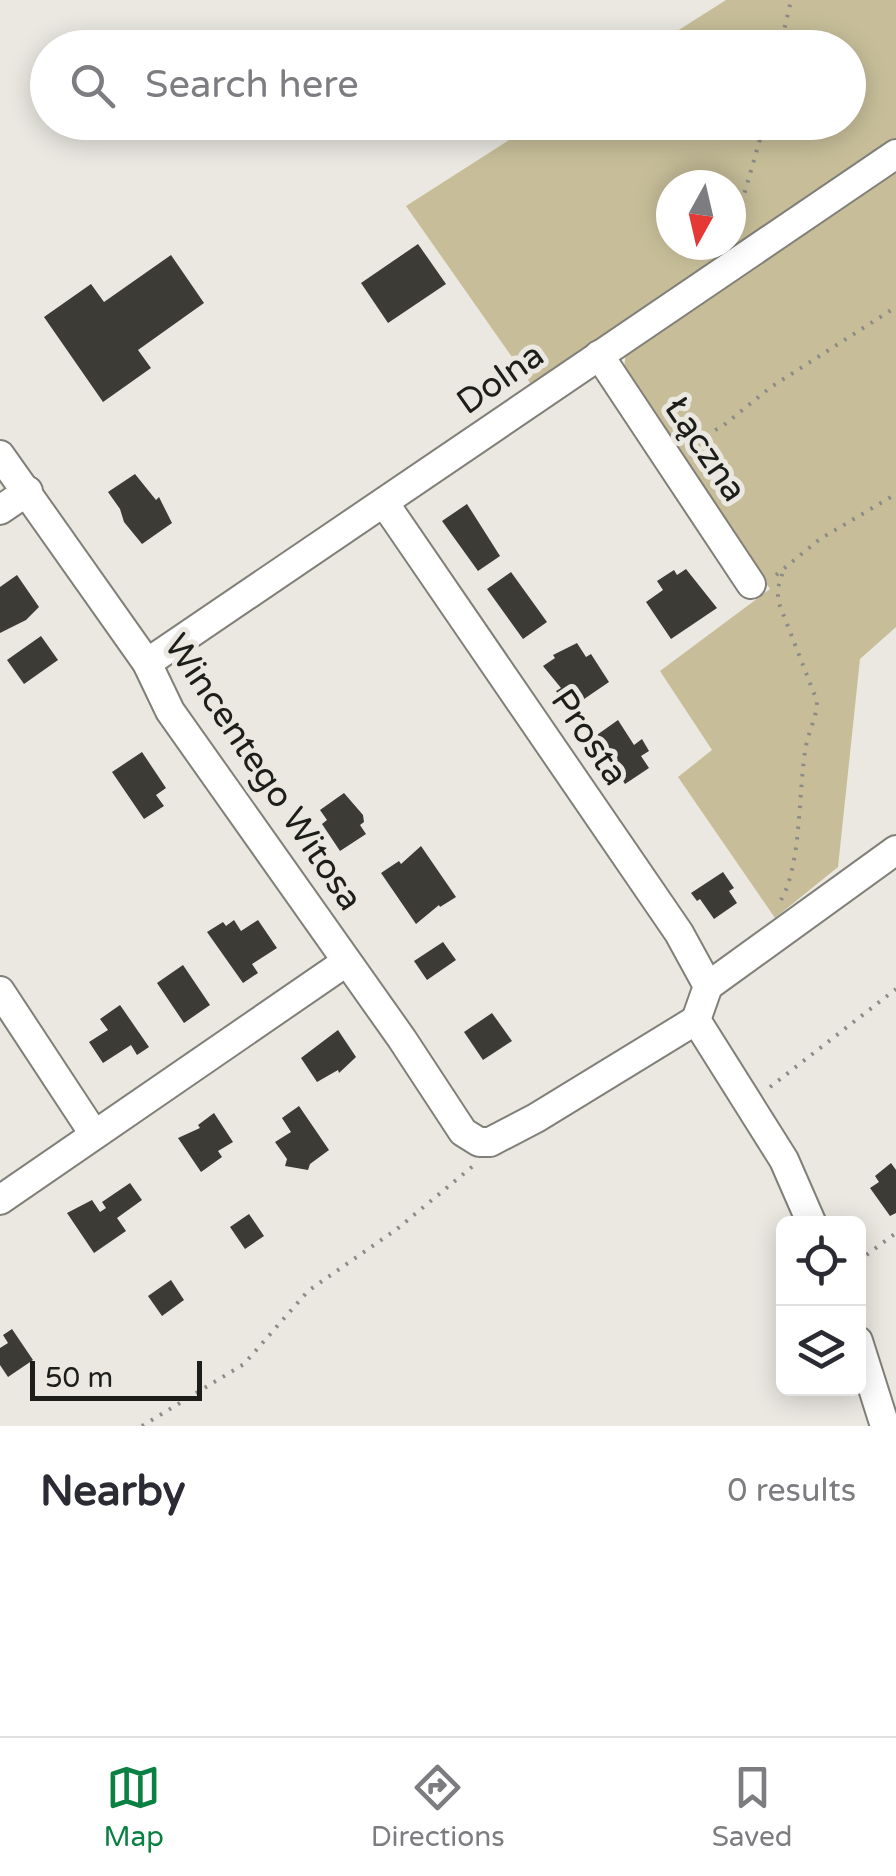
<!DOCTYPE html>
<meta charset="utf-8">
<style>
:root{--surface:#fff;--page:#f7f7f7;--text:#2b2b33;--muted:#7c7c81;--line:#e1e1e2;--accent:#0b8043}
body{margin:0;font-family:"Varela Round",sans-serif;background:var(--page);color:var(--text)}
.controls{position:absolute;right:30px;bottom:30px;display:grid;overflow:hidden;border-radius:15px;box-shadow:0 5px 25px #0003}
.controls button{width:90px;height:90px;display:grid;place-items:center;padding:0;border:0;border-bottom:2px solid var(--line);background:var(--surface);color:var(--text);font:50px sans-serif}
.compass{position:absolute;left:656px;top:170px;width:90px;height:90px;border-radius:50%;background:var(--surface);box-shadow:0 5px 25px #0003;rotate:188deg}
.scale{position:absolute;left:30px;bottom:25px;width:172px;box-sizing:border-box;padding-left:10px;border:5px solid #1d1d1a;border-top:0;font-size:28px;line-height:35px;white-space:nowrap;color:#1d1d1a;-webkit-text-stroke:8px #eae8e1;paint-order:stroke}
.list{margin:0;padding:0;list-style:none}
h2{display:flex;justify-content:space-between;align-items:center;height:130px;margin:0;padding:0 40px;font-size:42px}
h2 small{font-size:32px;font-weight:400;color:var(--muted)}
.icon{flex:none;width:55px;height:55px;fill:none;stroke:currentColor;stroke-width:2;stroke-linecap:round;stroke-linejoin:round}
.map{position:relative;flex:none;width:896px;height:1426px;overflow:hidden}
.search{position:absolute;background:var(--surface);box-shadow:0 5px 25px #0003;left:30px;right:30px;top:30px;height:110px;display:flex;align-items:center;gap:25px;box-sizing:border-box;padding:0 35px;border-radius:55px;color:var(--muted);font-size:38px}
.sheet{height:310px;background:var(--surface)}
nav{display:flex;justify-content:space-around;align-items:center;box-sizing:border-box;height:140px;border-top:2px solid var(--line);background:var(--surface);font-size:28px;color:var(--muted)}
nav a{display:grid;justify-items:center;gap:5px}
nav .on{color:var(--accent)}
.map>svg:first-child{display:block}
.green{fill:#c7be99;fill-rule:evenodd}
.building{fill:#3c3b35}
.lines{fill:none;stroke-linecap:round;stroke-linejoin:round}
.minor-casing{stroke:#807f78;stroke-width:32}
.path{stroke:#8d8b86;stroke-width:4;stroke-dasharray:2.5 8;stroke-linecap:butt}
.minor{stroke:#fff;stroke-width:28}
.labels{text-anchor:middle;stroke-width:10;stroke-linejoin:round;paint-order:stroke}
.street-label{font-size:35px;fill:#1d1d1a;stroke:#eae8e1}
</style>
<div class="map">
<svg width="896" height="1426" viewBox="0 0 896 1426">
<rect width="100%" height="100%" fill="#eae8e1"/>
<g class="green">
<path d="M726,0H896V142L533,387L406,206L536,123L848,122V48L652,47ZM671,185H731V245H671Z"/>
<polygon points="896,172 896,627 860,659 838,867 775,918 678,777 712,750 660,671 770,589 623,378 626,351"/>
</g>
<g class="building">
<polygon points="418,244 446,284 388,323 361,283"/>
<polygon points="171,255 204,303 138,350 151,368 103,402 44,317 91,284 104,302"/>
<polygon points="135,474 156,500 159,497 172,523 142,544 124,522 120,509 108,492"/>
<polygon points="467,504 500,556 478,571 442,521"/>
<polygon points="686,569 717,608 671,639 646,602 663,590 657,581 674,570 677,575"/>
<polygon points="511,572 547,622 523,639 487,589"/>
<polygon points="17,575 39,607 26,620 0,633 0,587"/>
<polygon points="41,636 58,660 24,684 7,660"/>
<polygon points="577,643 586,657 591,654 609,682 568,710 556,691 561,688 543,666 555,658 553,655"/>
<polygon points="618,720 634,745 642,739 649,751 641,756 649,768 625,784 612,764 607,768 600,758 606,754 594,737"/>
<polygon points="142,752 166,788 156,795 164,806 144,819 112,772"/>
<polygon points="344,793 363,815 364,822 360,825 366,834 340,851 322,824 327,820 320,810"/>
<polygon points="421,846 456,897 440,907 439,905 416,924 381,873 399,861 401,864"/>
<polygon points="723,872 734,888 729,891 737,903 714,919 700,899 697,901 691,893"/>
<polygon points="234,920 241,931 258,920 277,948 252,964 258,973 243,983 207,932 223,922 226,926"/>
<polygon points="443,942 456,960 427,980 414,961"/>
<polygon points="183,965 210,1005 184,1023 157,983"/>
<polygon points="120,1005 149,1047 137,1055 131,1045 103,1063 89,1042 108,1030 100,1019"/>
<polygon points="492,1013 512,1041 483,1060 464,1032"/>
<polygon points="338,1030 356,1057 339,1073 338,1070 317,1082 301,1058"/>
<polygon points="299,1106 329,1150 310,1164 308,1170 285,1166 287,1159 275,1142 291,1132 282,1118"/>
<polygon points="214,1113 233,1142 218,1151 222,1157 201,1172 178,1138 200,1128 198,1125"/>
<polygon points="891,1163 896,1170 896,1213 890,1216 870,1188 879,1182 875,1176"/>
<polygon points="130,1183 142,1200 117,1218 126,1231 94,1253 67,1213 92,1200 100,1212 106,1208 102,1202"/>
<polygon points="249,1214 264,1236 245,1249 230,1227"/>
<polygon points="171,1280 184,1300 162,1316 148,1296"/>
<polygon points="12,1329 33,1360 8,1377 0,1365 0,1348 8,1343 3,1335"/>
</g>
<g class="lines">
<g class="minor-casing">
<g id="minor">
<polyline points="599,355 751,584"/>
<polyline points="0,455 147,663 170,711 402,1039 463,1132 479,1142 490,1142 536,1118 696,1020"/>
<polyline points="385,504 679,933 708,986 696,1020"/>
<polyline points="0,510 28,491"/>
<polyline points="147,663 896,154"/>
<polyline points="708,986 896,850"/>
<polyline points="0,991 94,1134"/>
<polyline points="696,1020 784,1160 812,1224"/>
<polyline points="0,1200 346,962"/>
<polyline points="858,1341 885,1426"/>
</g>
</g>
<g class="path">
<polyline points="780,48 791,0"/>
<polyline points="733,233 765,122"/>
<polyline points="688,446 724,425 771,387 896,307"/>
<polyline points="776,575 820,539 896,494"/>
<path d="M781,900C802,864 798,789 806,746C809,730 817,717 817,701L778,601V588L784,568"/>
<polyline points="770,1087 896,989"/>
<polyline points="858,1261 896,1233"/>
<polyline points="142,1426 244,1364 308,1291 397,1229 473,1166"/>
</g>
<use href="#minor" class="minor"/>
</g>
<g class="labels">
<g class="street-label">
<text transform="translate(500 378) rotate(-35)" y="12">Dolna</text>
<text transform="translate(706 449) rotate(56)" y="12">Łączna</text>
<text transform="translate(590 737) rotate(56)" y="12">Prosta</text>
<text transform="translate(264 772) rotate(56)" y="12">Wincentego Witosa</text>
</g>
</g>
</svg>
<div class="controls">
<button><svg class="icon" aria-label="locate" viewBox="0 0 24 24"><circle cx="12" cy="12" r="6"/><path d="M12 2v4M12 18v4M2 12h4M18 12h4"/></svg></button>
<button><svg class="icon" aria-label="layers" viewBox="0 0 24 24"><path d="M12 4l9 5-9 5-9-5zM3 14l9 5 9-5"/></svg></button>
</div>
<svg class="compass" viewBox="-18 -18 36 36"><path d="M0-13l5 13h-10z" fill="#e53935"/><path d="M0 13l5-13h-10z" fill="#7c7c81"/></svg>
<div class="scale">50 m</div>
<div class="search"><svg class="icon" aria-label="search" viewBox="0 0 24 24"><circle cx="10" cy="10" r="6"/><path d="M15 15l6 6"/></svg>Search here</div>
</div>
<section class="sheet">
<h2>Nearby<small>0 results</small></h2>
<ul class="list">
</ul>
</section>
<nav>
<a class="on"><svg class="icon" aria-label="map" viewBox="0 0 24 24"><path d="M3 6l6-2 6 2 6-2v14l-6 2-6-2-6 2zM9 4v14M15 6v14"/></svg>Map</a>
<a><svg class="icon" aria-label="directions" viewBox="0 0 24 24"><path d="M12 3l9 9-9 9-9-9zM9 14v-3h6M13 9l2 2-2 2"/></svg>Directions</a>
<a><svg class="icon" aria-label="saved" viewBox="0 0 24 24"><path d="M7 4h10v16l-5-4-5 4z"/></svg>Saved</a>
</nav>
